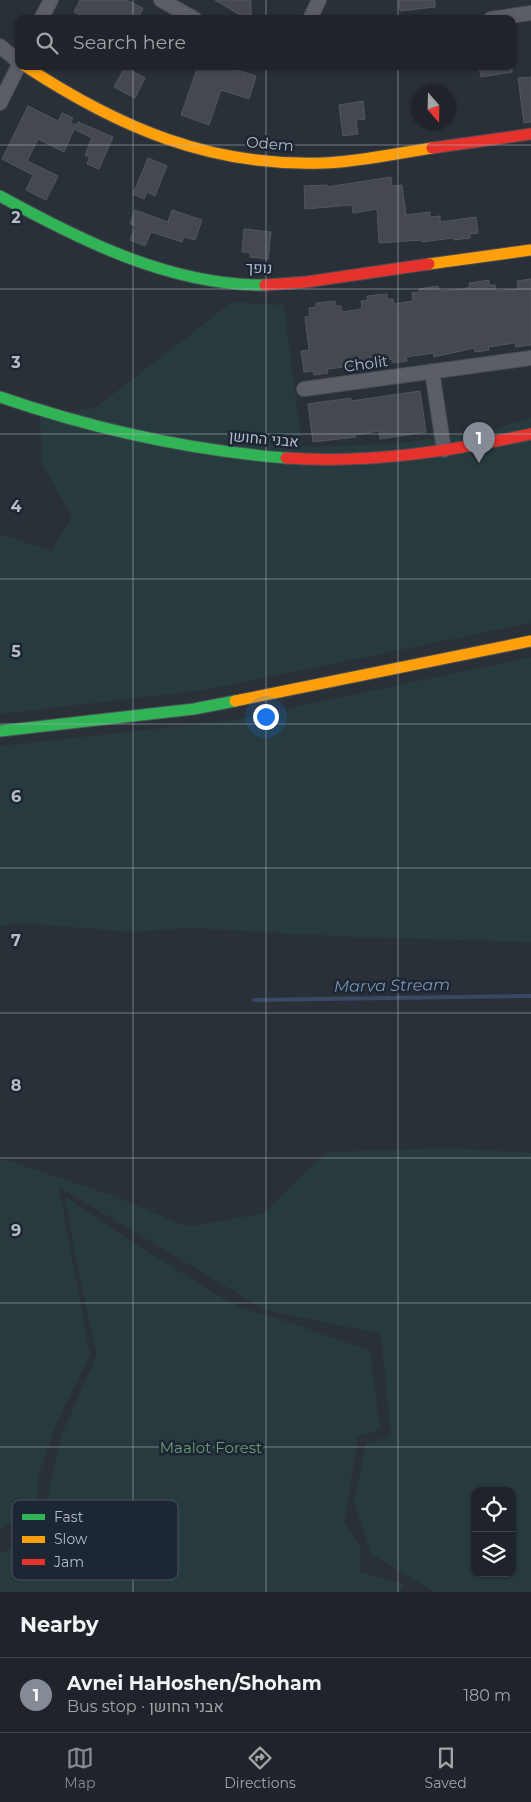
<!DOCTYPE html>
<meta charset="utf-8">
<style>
:root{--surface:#20242a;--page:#2d3036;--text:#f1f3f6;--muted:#a2a4a8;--line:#3d4147;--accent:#848b96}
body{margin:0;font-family:Montserrat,Heebo,sans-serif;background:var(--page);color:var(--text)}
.controls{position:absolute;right:15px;bottom:15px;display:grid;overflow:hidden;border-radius:10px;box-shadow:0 1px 4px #0004}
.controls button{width:45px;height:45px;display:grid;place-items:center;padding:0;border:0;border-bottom:1px solid var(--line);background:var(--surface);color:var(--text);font:25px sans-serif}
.compass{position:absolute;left:411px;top:85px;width:45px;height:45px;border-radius:50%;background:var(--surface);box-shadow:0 1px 4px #0004;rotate:160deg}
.you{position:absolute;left:265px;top:716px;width:18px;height:18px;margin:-12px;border:4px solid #fff;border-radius:50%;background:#1a73e8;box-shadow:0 0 0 8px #1a73e833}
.badge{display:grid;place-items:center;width:32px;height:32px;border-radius:50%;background:var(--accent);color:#fff;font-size:16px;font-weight:700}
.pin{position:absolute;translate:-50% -41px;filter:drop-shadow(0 1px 2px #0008)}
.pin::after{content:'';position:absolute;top:26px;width:18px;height:15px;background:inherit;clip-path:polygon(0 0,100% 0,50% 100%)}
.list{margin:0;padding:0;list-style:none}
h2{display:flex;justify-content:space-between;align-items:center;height:65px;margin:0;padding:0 20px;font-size:21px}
h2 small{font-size:16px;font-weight:400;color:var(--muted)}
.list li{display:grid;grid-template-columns:32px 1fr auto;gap:15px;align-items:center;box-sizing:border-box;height:75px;padding:0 20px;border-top:1px solid var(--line)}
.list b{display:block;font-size:19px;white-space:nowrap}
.list p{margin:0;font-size:16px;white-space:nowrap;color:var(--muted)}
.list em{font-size:16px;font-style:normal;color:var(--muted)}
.icon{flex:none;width:28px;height:28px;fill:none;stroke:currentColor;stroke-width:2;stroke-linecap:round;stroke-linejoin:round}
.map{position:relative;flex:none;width:531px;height:1592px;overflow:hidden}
.search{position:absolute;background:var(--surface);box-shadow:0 1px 4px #0004;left:15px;right:15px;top:15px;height:55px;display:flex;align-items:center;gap:12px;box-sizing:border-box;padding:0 18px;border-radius:10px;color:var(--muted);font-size:19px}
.sheet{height:140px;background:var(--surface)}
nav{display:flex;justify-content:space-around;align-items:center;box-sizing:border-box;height:70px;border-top:1px solid var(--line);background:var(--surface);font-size:14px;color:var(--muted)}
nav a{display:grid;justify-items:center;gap:2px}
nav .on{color:var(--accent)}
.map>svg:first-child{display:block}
.green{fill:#273a3e;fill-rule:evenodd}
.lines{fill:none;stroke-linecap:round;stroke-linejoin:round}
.stream{stroke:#384963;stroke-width:4}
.building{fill:#444950;stroke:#52575f}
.street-casing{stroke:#484c53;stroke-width:16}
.fast-casing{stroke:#484c53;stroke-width:13}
.slow-casing{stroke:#484c53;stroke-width:13}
.jam-casing{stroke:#484c53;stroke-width:13}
.street{stroke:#5a5e66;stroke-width:14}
.fast{stroke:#30b455;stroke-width:11}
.slow{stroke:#ff9f0a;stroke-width:11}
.jam{stroke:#e5322d;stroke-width:11}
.grid{fill:none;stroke:#b4bcc9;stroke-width:1;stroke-opacity:0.55}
.labels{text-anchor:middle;stroke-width:5;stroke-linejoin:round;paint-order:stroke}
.street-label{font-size:15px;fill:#b4bcc9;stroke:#1d2633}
.park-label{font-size:15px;fill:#6b9a76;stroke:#1d2633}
.water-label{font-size:16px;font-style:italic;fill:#7c92b1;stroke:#1d2633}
.key{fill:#1d2633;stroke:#4a5360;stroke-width:1}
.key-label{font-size:14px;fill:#b4bcc9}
.grid-label{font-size:16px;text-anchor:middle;font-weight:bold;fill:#b4bcc9;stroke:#1d2633;stroke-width:5;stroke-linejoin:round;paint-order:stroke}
</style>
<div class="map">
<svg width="531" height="1592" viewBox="0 0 531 1592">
<rect width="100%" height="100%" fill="#2a3038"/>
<g class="green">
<polygon points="232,302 284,305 302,447 395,444 487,431 531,418 531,623 205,690 0,714 0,534 51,551 72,517 42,463 40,417 95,408"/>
<polygon points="531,657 531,942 353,937 192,928 132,932 21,923 0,926 0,746 234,720"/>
<path d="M452,1148L531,1153V1592H435L371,1554L354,1502L366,1444L391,1435L381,1334L265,1310L59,1187L90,1355L57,1422L38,1476L37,1510L0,1528V1158L116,1197L188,1227L264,1213L327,1152ZM475,1491H512V1573H475Z"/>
<polygon points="65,1196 100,1221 220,1297 243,1308 295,1324 370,1351 380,1429 358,1437 344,1522 361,1546 360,1572 404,1584 400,1592 0,1592 0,1553 46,1536 47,1499 62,1433 97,1355 75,1257"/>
</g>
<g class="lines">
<polyline class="stream" points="254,1000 531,996"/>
</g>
<g class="building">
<polygon points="80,0 126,0 143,8 138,19 110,19 98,13 95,19 87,19 74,12"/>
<polygon points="215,0 251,0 251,15 240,15"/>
<polygon points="399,0 435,0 435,7 400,11"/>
<polygon points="198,66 224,66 256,76 249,99 221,90 209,125 181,115"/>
<polygon points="479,66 512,66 512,72 481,77"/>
<polygon points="125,67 145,78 135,98 114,87"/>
<polygon points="531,77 531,122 524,123 518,78"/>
<polygon points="363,101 365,119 356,120 358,134 343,136 339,105"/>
<polygon points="28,106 58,121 62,113 73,118 70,123 76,125 78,122 113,137 99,169 87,164 90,157 85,155 92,138 74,129 64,152 38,139 27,161 58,176 46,200 26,190 33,175 2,159"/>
<polygon points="148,158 167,166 155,196 147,192 144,199 133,194"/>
<polygon points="391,177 392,186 402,185 406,215 430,212 430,217 440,216 440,222 476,217 478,233 470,234 470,238 454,240 453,238 422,242 421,240 379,243 377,209 353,213 352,205 305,209 304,186 327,185 327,187"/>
<polygon points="135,210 168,222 172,210 202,220 195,240 184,237 182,242 151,232 145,246 130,240 136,226 130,224"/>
<polygon points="244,229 271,232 268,259 250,257 250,253 242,252"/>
<polygon points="531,279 531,345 516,347 515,343 488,347 489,350 475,352 474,348 434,357 433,353 406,357 407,361 393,363 392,359 366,363 367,366 352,369 352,366 327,369 328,373 314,375 313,371 304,372 301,351 309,350 305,317 310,316 309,308 316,307 316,303 335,301 336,306 341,306 342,312 362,309 361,301 368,300 367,296 387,294 387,299 393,299 394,304 413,301 412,293 419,292 419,289 438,286 439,291 463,289 470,287 469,283 489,280 489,285 495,285 496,291 518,289 517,281"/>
<polygon points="420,391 426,432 380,439 379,431 355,435 356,437 313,442 308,404 351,398 351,401"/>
</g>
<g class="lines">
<g class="street-casing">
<g id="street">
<polyline points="161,0 195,19"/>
<polyline points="41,19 51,0"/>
<polyline points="310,19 319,0"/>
<polyline points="491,19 531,13"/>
<polyline points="0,46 19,62"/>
<polyline points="0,103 19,65"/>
<polyline points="432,371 444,450"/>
<polyline points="304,389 531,358"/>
</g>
</g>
<g class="fast-casing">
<g id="fast">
<path d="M0,196C80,240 171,286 265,285"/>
<path d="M0,397C93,429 187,450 286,458"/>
<polyline points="0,731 194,709 235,701"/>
</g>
</g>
<g class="slow-casing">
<g id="slow">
<path d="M25,66C118,127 210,167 323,163C359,162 397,153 432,148"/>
<polyline points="429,264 531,250"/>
<polyline points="235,701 531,641"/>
</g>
</g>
<g class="jam-casing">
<g id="jam">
<polyline points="432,148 531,134"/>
<polyline points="265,285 306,282 429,264"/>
<path d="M286,458C368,464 451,451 531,434"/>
</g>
</g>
<use href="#street" class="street"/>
<use href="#fast" class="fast"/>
<use href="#slow" class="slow"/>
<use href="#jam" class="jam"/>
</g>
<path class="grid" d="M133,0V19M266,0V19M398,0V19M133,66V1592M266,66V1592M398,66V1592M0,145H531M0,289H531M0,434H531M0,579H531M0,724H531M0,868H531M0,1013H531M0,1158H531M0,1303H531M0,1447H531"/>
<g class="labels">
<g class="street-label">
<text transform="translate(270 144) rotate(5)" y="5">Odem</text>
<text transform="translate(259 268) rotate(2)" y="5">נופך</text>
<text transform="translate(366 364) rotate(-8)" y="5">Cholit</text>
<text transform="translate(264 439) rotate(5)" y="5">אבני החושן</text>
</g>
<g class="park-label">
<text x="211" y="1453">Maalot Forest</text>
</g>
<g class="water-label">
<text transform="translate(392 985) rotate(-1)" y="6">Marva Stream</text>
</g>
</g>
<rect x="12" y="1500" width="166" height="80" rx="8" class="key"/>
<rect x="22" y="1514" width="23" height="6" fill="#30b455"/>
<rect x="22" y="1536" width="23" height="7" fill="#ff9f0a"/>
<rect x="22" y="1559" width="23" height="6" fill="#e5322d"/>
<g class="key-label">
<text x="54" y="1522">Fast</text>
<text x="54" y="1544">Slow</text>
<text x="54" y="1567">Jam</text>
</g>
<g class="grid-label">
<text x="16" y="223">2</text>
<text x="16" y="368">3</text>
<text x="16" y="512">4</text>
<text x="16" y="657">5</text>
<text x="16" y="802">6</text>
<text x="16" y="946">7</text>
<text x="16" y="1091">8</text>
<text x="16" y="1236">9</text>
</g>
</svg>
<div class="controls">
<button><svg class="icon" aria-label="locate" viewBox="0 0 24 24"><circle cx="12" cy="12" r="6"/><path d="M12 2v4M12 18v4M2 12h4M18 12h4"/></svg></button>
<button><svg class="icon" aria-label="layers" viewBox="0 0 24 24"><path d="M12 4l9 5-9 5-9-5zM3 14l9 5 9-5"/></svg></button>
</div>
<svg class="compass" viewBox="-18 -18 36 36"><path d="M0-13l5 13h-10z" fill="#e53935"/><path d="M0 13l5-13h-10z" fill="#a2a4a8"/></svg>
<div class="you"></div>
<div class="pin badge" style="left:479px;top:463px">1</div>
<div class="search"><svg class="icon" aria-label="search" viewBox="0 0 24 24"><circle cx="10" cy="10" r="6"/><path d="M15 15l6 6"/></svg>Search here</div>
</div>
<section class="sheet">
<h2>Nearby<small></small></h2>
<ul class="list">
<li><span class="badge">1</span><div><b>Avnei HaHoshen/Shoham</b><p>Bus stop · אבני החושן</p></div><em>180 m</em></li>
</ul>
</section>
<nav>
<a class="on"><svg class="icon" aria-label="map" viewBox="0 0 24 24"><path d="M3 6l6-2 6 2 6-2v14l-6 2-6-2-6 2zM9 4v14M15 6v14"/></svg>Map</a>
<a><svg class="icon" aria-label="directions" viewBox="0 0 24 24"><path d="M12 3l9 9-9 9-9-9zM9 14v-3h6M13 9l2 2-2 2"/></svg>Directions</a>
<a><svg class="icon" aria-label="saved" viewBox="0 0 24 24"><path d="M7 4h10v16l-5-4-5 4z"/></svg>Saved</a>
</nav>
